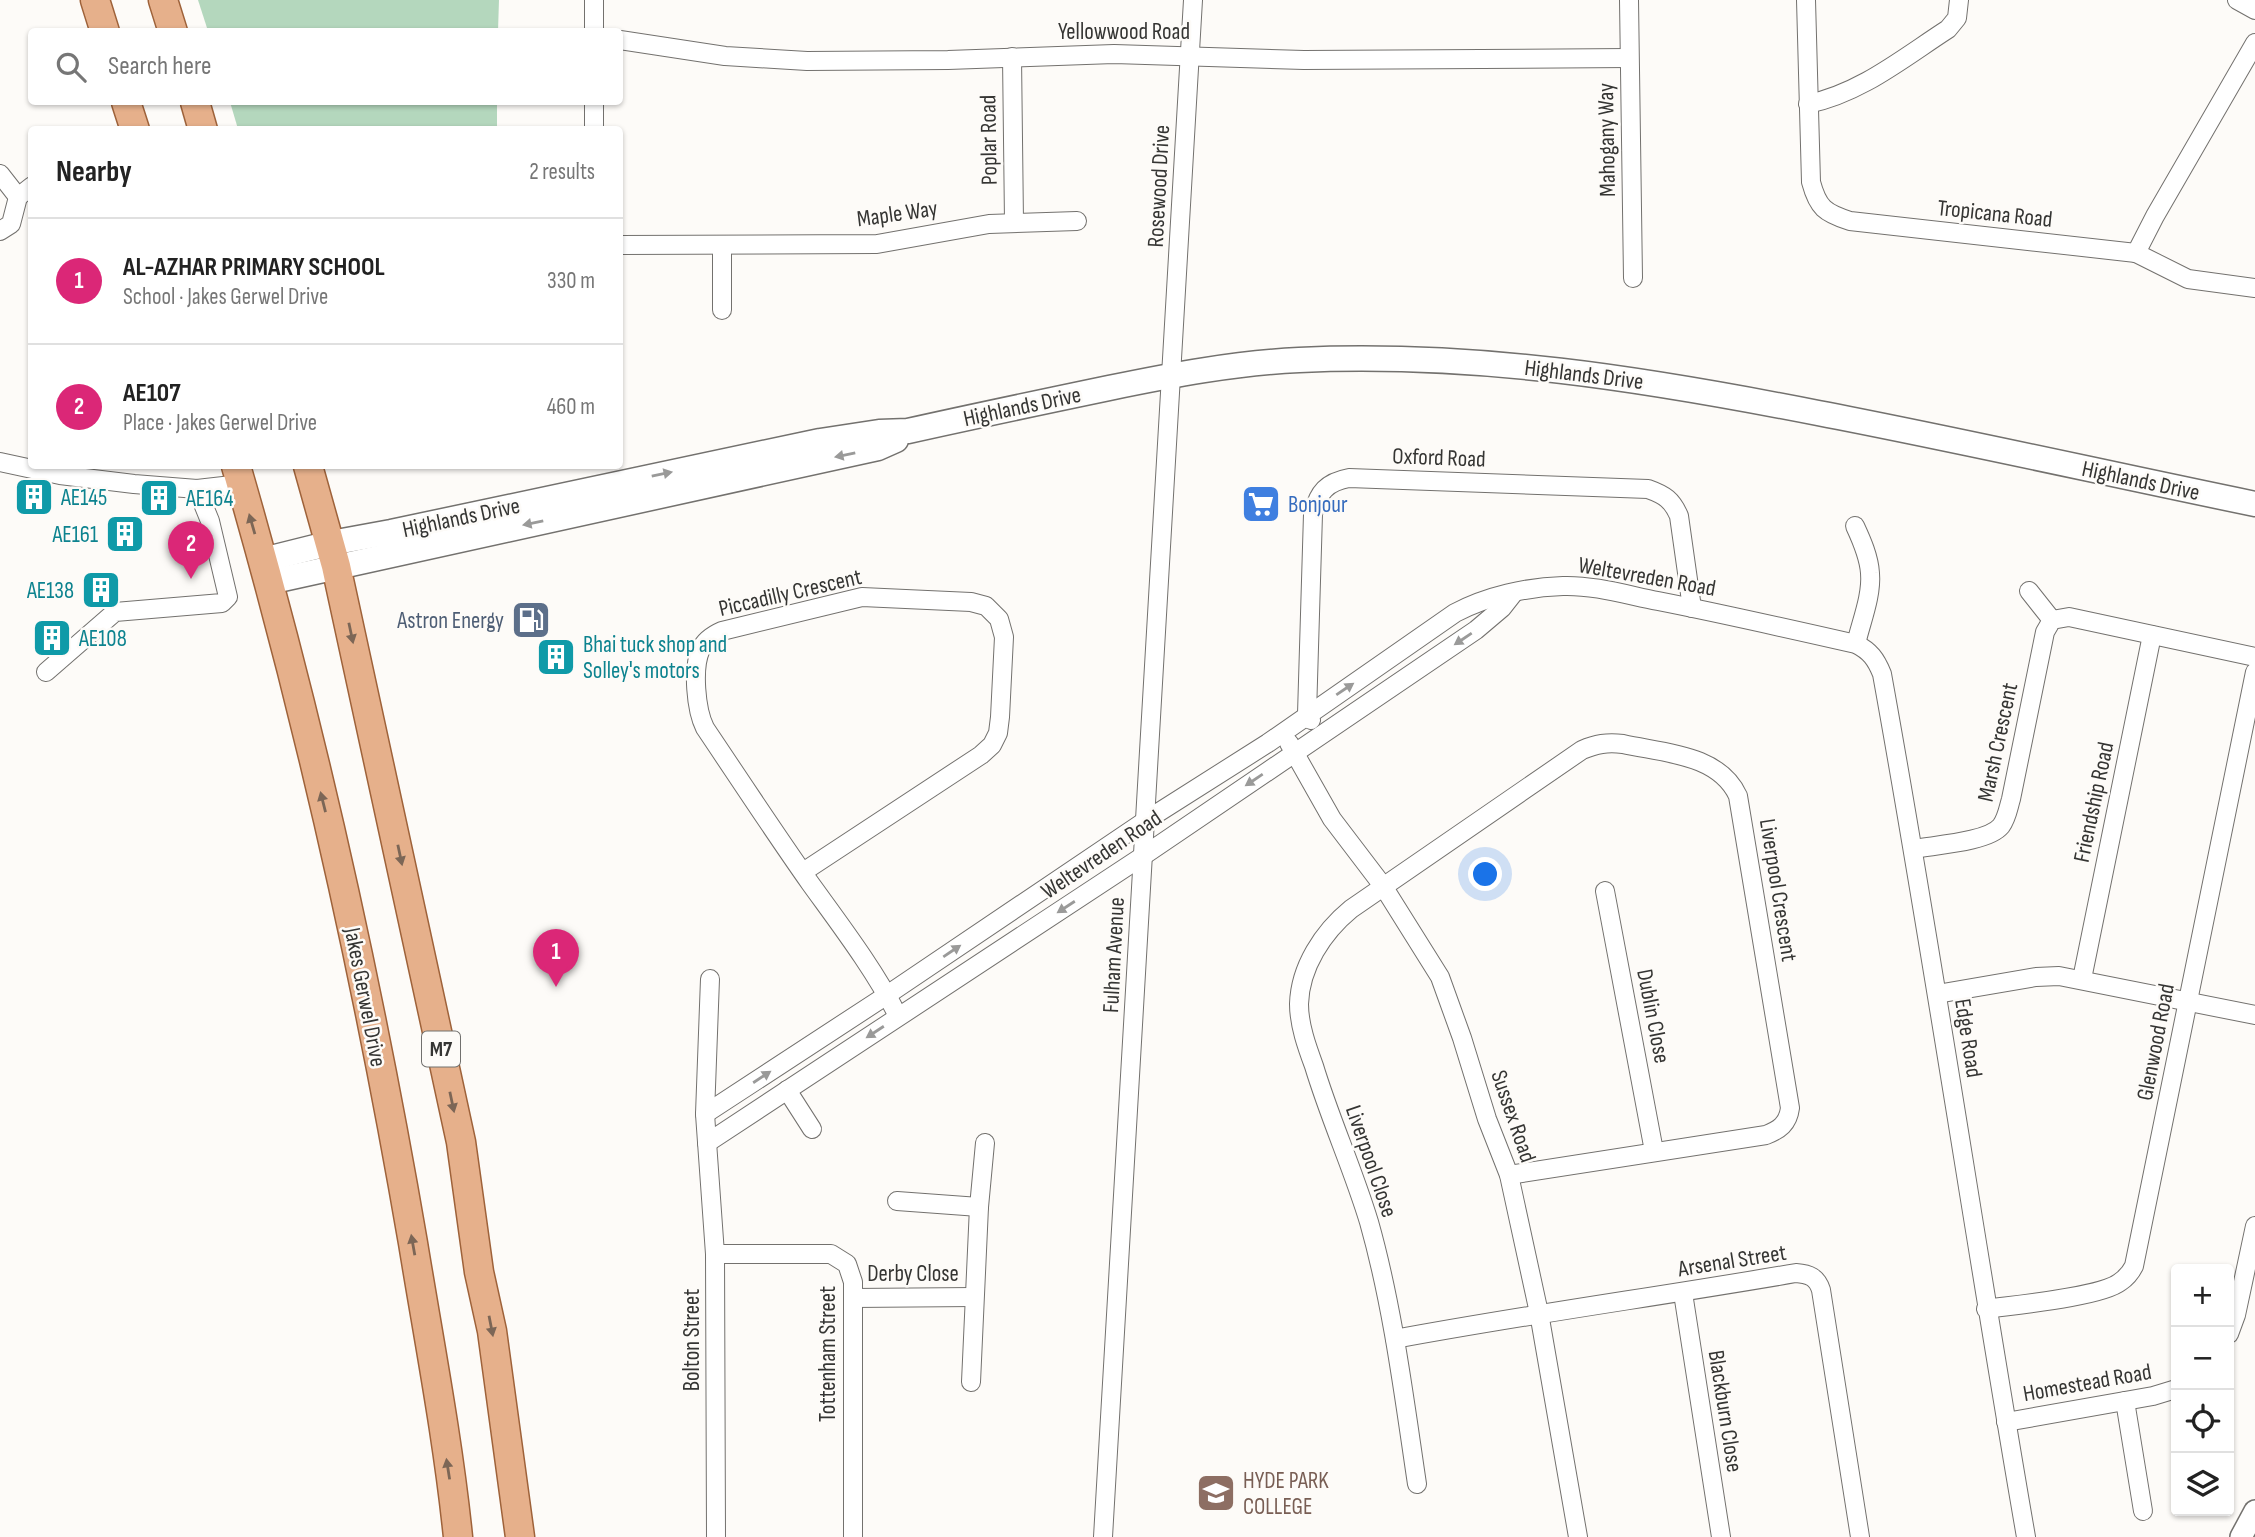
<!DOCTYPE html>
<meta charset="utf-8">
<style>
:root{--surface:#fff;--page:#f2f2f2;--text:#222;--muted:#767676;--line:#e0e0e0;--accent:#db2777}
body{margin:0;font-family:"Sofia Sans Condensed",sans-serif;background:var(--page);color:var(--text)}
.controls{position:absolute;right:21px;bottom:21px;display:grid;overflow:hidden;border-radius:7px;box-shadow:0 2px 5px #0004}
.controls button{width:63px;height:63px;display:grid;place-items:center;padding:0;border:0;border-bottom:2px solid var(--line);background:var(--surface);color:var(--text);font:35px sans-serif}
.you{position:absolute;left:1486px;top:875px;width:24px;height:24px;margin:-18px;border:5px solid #fff;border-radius:50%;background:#1a73e8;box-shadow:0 0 0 10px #1a73e833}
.badge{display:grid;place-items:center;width:46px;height:46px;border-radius:50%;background:var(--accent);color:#fff;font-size:23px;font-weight:700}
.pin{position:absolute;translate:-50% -58px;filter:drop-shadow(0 2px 4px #0008)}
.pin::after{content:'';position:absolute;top:37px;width:24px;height:21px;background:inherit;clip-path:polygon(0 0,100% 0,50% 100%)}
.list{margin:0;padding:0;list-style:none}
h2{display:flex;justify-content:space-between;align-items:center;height:91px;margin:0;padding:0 28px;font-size:30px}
h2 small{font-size:23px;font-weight:400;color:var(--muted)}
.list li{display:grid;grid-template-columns:46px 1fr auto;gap:21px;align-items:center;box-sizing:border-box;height:126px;padding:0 28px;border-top:2px solid var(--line)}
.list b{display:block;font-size:26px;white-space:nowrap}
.list p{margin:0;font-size:23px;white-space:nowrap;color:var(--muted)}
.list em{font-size:23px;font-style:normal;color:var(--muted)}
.icon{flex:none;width:38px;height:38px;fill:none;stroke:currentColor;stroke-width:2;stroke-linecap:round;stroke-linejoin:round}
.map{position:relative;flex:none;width:2255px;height:1537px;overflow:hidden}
.search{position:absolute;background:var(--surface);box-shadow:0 2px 5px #0004;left:28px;top:28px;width:595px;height:77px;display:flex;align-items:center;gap:18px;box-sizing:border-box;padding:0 24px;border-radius:7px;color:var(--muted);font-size:26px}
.panel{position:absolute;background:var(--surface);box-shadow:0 2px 5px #0004;left:28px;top:126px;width:595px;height:343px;border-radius:7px}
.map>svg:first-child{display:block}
.green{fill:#b4d7bd}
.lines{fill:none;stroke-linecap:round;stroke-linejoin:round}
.minor-casing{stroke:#73716e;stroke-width:20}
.tertiary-casing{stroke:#73716e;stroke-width:24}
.secondary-casing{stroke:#73716e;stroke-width:27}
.primary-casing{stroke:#9e623a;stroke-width:31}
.minor{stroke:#fff;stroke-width:18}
.tertiary{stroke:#fff;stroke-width:21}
.secondary{stroke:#fff;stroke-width:24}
.primary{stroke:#e6b08b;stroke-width:28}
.oneway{fill:#9a9a99}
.oneway2{fill:#7c6656}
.labels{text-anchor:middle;stroke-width:5;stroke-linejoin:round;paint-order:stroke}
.shield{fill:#fdfbf8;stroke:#71706e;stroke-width:2}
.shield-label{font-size:21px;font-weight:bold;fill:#353533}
.street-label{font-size:23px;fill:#353533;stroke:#fdfbf8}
.culture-label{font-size:23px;fill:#0d838f;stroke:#fdfbf8;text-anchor:start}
.shop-label{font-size:23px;fill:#366cbe;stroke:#fdfbf8;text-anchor:start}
.service-label{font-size:23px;fill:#4e5e75;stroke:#fdfbf8;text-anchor:end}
.education-label{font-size:23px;fill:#785e54;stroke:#fdfbf8;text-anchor:start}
</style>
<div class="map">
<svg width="2255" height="1537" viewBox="0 0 2255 1537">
<rect width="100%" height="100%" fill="#fdfbf8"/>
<g class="green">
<polygon points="198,0 499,0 498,31 208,31"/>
<polygon points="230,102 497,102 497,129 238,129"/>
</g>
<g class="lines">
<g class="minor-casing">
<g id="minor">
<polyline points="594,0 594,32"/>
<polyline points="1629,0 1633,278"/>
<path d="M1806,0L1811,182C1818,208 1825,213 1850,221L2136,253L2155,216L2255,43"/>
<polyline points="2237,0 2255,10"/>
<polyline points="620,40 725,56 807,61 948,60 1114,54 1304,60 1629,58"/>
<polyline points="1012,57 1014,222"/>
<polyline points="594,102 594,130"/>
<path d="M1808,104C1861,93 1903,58 1948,29L1957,18L1959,0"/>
<polyline points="0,174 18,197"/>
<polyline points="0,231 11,224 18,197 32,186"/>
<polyline points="620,245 877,244 989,224 1077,221"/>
<polyline points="2136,253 2188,279 2255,288"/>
<polyline points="722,310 722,245"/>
<polyline points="0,462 60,475 134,484 197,489 241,484"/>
<path d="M1855,526C1862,541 1869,557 1870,573C1872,596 1861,622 1856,644"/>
<polyline points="2029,591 2052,620"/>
<polyline points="46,672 115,612 222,603 228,597 210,521 197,489"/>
<path d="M1311,720L1307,714L1313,514C1318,492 1327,482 1349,478L1648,489C1665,495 1672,500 1679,516L1692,608"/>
<polyline points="1289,743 1332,819 1383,886 1440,977 1462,1038 1487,1119 1509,1175 1539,1313 1578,1537"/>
<path d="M1914,849C1935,845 1988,842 2001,826C2007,818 2008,809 2011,799L2045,632L2052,620L2069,617L2255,657"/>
<path d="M803,872L981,755L992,745L998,733L1000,717L1004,637L999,619L986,606L971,602L862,597L722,631C713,635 705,640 701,649C692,668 696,710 705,728C740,780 774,832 810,883C841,926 874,969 898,1016"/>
<polyline points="1605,891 1654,1151"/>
<polyline points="710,979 705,1114 715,1254 716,1537"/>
<polyline points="2082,979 2152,635"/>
<polyline points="1937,994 2036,977 2059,976 2255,1015"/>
<polyline points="787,1090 812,1129"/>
<path d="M705,1114L887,995L1145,821L1268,743L1455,613C1487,596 1527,587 1563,586C1594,585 1627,595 1658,601C1724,614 1790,629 1856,644C1870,651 1876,659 1882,674C1934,961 1976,1249 2026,1537"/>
<polyline points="707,1143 1143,856 1476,630 1502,608 1513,594"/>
<polyline points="897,1201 979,1207"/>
<polyline points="715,1254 831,1254 847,1264 853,1282 853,1537"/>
<polyline points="1683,1293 1721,1537"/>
<polyline points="853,1298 974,1297"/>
<path d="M1986,1309C2014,1305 2101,1297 2120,1282C2126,1278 2131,1272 2134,1266L2255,672"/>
<polyline points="2229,1334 2236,1315 2255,1226"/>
<path d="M1395,1339C1529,1314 1663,1296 1796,1273C1809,1274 1817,1277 1821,1290L1860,1537"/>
<polyline points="971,1382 979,1207 985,1143"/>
<polyline points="2125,1401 2143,1511"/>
<polyline points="2006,1422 2153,1396 2176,1389"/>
<path d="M1417,1484C1404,1397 1393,1307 1369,1222C1353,1169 1330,1119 1314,1066C1307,1047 1299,1025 1299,1004C1300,967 1323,932 1351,909L1582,750C1596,744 1607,742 1623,744C1663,753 1719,754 1738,796L1790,1108C1788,1124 1779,1130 1766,1135L1509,1175"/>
<polyline points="1103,1537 1193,0"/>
</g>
</g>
<g class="tertiary-casing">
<polyline id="tertiary" points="2241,1537 2255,1511"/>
</g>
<g class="secondary-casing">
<g id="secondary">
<path d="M263,560L331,543L391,532L820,441L879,432L908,431C975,416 1042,402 1109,388C1172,375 1235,363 1299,360C1477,352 1645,379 1818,413C1964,441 2109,474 2255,504"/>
<polyline points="269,582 878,448 896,440"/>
</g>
</g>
<g class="primary-casing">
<g id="primary">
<polyline points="95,0 105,32"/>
<polyline points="163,0 173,32"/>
<polyline points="126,102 135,130"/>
<polyline points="195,102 203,130"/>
<path d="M236,466C310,721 368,981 413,1243C429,1341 448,1439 458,1537"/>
<polyline points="308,466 336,566 461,1142 479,1272 492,1331 520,1537"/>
</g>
</g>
<use href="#minor" class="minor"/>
<use href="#tertiary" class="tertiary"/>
<use href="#secondary" class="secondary"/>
<use href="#primary" class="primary"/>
</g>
<defs><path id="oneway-solid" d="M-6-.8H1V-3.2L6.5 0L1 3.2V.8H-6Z" transform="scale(1.75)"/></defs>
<g class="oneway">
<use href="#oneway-solid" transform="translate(845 455) rotate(168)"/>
<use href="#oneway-solid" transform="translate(662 474) rotate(-12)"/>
<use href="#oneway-solid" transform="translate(533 523) rotate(168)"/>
<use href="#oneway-solid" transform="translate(1463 639) rotate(146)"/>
<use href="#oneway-solid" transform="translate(1345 689) rotate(-34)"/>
<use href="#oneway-solid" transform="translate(1254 780) rotate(146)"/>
<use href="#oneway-solid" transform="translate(1066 907) rotate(147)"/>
<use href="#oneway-solid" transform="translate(952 951) rotate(-34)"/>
<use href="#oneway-solid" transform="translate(875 1032) rotate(147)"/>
<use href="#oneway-solid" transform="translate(762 1077) rotate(-33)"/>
</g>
<g class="oneway2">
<use href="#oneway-solid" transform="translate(252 524) rotate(-106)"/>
<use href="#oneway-solid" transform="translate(351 633) rotate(78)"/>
<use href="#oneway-solid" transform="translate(323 802) rotate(-104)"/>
<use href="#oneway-solid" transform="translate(400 855) rotate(78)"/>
<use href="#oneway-solid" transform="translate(452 1102) rotate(78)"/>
<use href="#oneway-solid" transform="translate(413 1245) rotate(-100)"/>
<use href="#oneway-solid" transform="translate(491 1326) rotate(79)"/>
<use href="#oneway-solid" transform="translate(448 1469) rotate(-99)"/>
</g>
<defs>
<g id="building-square" transform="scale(2.0125)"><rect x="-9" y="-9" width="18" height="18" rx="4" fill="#0f9aa8" stroke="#fdfbf8"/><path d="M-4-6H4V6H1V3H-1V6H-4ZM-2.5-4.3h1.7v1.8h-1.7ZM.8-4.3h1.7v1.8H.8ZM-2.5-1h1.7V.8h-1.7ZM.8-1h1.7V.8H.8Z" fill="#fff"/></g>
<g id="supermarket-square" transform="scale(2.0125)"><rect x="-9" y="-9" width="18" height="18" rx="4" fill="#3f7fe0" stroke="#fdfbf8"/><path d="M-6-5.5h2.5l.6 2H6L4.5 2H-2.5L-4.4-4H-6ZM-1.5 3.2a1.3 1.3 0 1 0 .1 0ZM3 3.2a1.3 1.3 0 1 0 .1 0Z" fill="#fff"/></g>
<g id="fuel-square" transform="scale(2.0125)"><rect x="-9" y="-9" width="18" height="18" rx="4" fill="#5c6f8a" stroke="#fdfbf8"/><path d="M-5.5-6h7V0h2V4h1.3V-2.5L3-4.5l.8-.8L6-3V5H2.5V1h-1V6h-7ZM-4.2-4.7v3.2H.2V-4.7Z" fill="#fff"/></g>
<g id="school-square" transform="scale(2.0125)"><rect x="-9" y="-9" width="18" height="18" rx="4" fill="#8d6e63" stroke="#fdfbf8"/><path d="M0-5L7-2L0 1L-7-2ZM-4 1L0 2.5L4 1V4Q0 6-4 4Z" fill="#fff"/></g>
</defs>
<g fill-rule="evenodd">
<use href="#building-square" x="34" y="497"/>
<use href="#building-square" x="159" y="498"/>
<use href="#supermarket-square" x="1261" y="504"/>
<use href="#building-square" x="125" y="534"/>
<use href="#building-square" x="101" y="590"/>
<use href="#fuel-square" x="531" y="620"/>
<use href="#building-square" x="52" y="638"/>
<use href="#building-square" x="556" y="657"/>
<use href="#school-square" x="1216" y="1493"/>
</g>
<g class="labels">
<rect class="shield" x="422" y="1031.5" width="38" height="35" rx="5"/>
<g class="shield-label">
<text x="441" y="1056">M7</text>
</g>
<g class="street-label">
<text x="1124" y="39">Yellowwood Road</text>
<text transform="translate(988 140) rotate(-91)" y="8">Poplar Road</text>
<text transform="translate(1606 140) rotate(-91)" y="8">Mahogany Way</text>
<text transform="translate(1158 186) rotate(-87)" y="8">Rosewood Drive</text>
<text transform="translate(897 213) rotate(-8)" y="8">Maple Way</text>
<text transform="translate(1995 213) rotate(6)" y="8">Tropicana Road</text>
<text transform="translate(1584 374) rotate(7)" y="8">Highlands Drive</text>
<text transform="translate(1022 406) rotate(-12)" y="8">Highlands Drive</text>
<text transform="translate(1439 457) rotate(2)" y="8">Oxford Road</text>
<text transform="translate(2141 480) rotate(12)" y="8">Highlands Drive</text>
<text transform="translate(461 517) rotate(-12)" y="8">Highlands Drive</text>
<text transform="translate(1647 576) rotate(10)" y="8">Weltevreden Road</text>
<text transform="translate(790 592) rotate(-13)" y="8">Piccadilly Crescent</text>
<text transform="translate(1997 742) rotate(-78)" y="8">Marsh Crescent</text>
<text transform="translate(2093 802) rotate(-78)" y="8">Friendship Road</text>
<text transform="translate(1101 854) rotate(-34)" y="8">Weltevreden Road</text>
<text transform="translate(1779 890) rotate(81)" y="8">Liverpool Crescent</text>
<text transform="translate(1113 955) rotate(-87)" y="8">Fulham Avenue</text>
<text transform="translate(366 997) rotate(79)" y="8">Jakes Gerwel Drive</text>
<text transform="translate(1654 1016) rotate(79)" y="8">Dublin Close</text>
<text transform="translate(1969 1038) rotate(81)" y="8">Edge Road</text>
<text transform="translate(2155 1042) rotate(-79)" y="8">Glenwood Road</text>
<text transform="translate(1514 1116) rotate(71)" y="8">Sussex Road</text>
<text transform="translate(1372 1161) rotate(71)" y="8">Liverpool Close</text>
<text transform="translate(1732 1260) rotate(-9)" y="8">Arsenal Street</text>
<text x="913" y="1281">Derby Close</text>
<text transform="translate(691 1340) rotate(-90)" y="8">Bolton Street</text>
<text transform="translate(827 1354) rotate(-90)" y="8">Tottenham Street</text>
<text transform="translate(2087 1382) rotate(-10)" y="8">Homestead Road</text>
<text transform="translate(1726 1411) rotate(81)" y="8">Blackburn Close</text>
</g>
<g class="culture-label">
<text x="61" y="505">AE145</text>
<text x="186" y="506">AE164</text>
<text x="98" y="542" text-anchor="end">AE161</text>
<text x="74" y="598" text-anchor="end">AE138</text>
<text x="79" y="646">AE108</text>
<text x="583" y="652">Bhai tuck shop and<tspan x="583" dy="26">Solley's motors</tspan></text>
</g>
<g class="shop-label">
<text x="1288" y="512">Bonjour</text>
</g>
<g class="service-label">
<text x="504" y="628">Astron Energy</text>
</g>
<g class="education-label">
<text x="1243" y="1488">HYDE PARK<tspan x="1243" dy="26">COLLEGE</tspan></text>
</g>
</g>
</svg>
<div class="controls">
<button>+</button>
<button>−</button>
<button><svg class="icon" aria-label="locate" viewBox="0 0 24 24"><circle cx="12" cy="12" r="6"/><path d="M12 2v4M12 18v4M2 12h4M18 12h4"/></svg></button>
<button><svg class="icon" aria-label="layers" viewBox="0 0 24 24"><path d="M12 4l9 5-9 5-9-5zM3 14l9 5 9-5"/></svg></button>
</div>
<div class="you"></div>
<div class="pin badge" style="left:556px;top:987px">1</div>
<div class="pin badge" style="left:191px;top:579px">2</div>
<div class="search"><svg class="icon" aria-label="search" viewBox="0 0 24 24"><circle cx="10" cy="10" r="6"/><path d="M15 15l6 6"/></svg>Search here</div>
<section class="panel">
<h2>Nearby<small>2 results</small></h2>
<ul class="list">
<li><span class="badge">1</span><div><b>AL-AZHAR PRIMARY SCHOOL</b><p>School · Jakes Gerwel Drive</p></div><em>330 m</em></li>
<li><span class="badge">2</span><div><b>AE107</b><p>Place · Jakes Gerwel Drive</p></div><em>460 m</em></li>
</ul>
</section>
</div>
